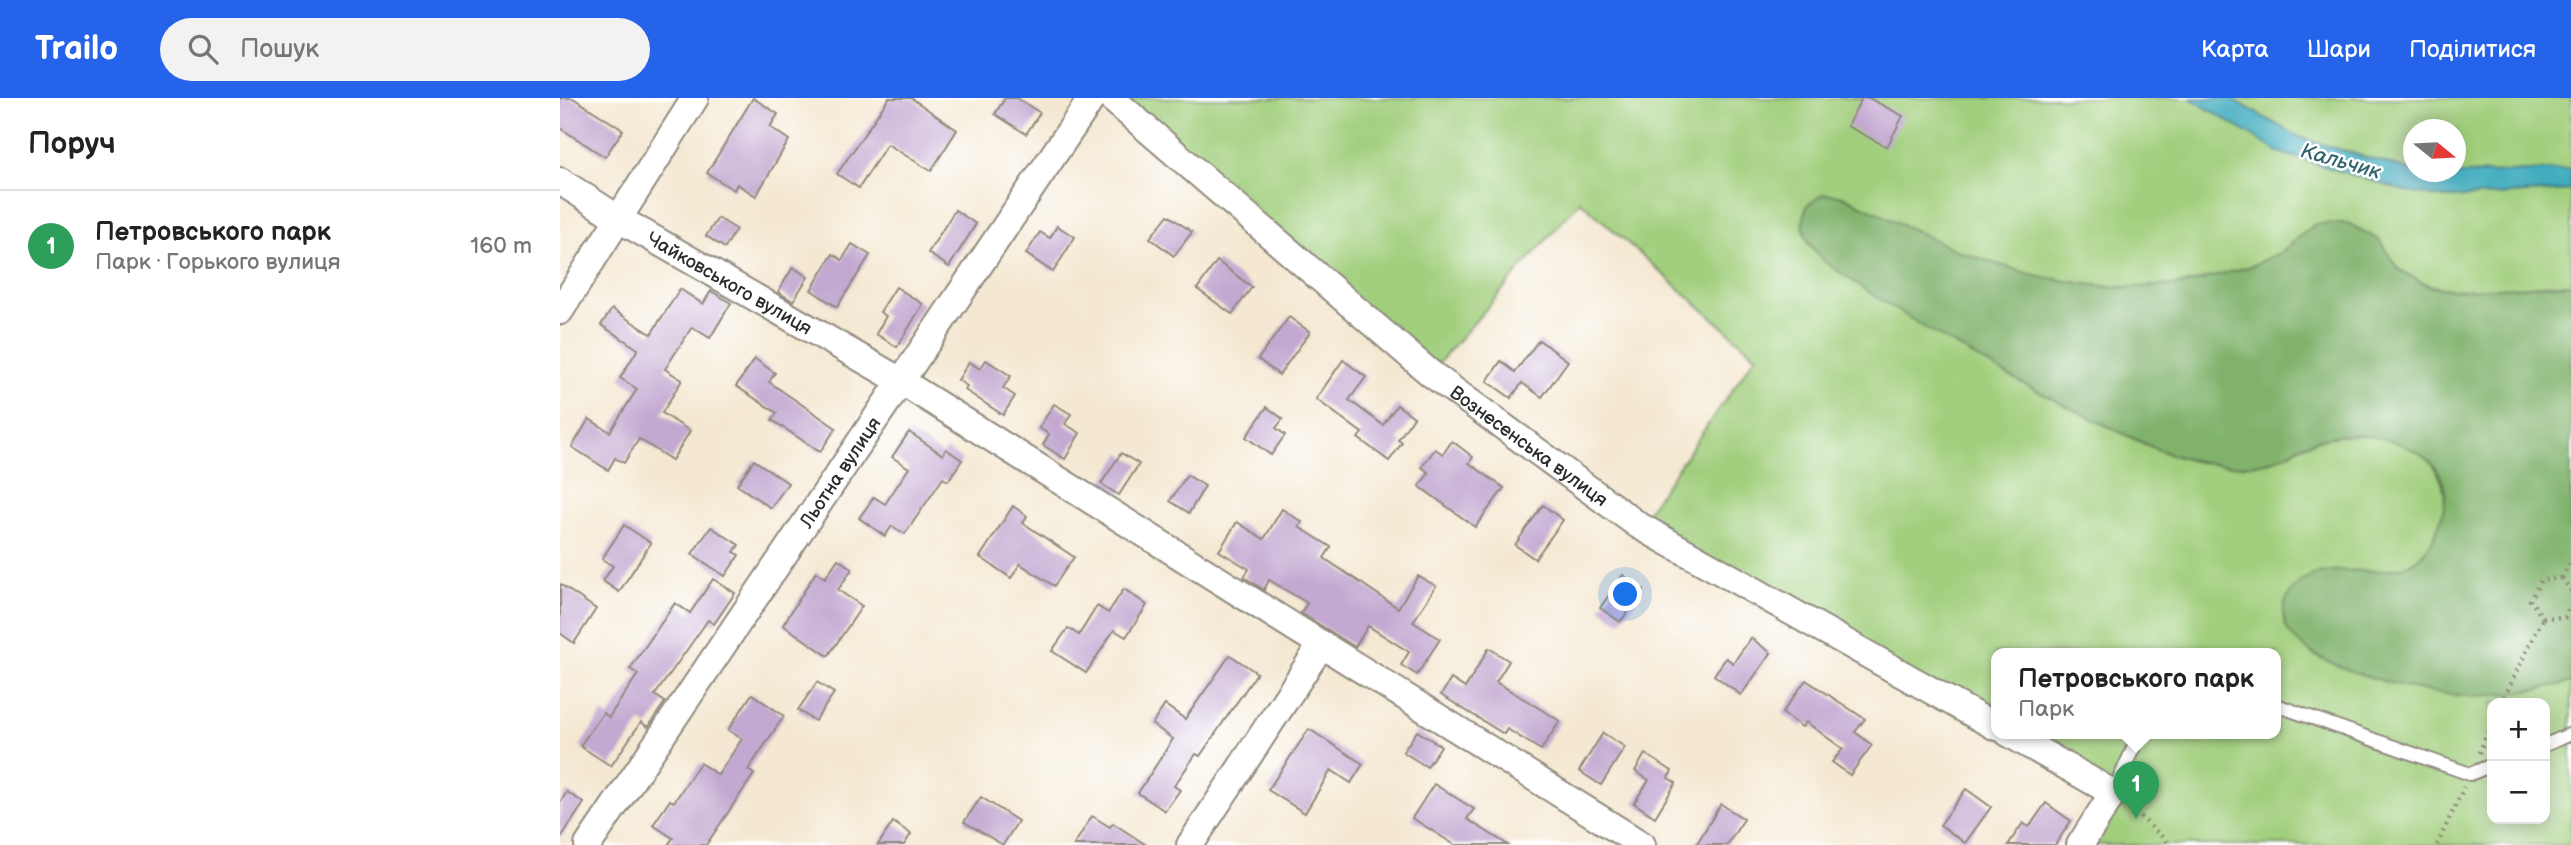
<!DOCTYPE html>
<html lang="uk">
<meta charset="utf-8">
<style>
:root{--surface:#fff;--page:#f2f2f2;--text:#222;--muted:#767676;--line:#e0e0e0;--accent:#2563eb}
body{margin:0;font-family:"Balsamiq Sans",sans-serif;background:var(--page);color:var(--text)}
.controls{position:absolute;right:21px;bottom:21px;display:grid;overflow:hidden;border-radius:14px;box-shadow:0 4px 18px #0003}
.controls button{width:63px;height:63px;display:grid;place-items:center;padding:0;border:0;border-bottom:2px solid var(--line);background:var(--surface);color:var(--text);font:35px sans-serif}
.compass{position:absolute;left:1843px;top:21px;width:63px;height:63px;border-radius:50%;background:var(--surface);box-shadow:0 4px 18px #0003;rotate:108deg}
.you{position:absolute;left:1066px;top:497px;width:24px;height:24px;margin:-18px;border:5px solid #fff;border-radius:50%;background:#1a73e8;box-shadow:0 0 0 10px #1a73e833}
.badge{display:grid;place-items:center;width:46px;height:46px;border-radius:50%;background:var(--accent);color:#fff;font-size:23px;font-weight:700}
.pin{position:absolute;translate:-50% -58px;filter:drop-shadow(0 2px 4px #0008)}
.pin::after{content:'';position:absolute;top:37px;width:24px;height:21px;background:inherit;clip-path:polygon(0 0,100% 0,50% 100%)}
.popup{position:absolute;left:1431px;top:550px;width:290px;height:91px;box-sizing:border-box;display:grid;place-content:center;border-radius:14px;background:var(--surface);filter:drop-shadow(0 2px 5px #0005);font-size:23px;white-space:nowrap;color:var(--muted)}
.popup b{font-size:26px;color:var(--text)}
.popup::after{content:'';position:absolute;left:50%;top:100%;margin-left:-14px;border:14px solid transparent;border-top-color:var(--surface)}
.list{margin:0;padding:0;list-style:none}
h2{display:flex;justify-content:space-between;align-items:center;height:91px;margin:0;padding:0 28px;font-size:30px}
h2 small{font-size:23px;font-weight:400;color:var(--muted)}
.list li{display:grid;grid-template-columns:46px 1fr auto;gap:21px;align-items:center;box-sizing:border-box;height:112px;padding:0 28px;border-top:2px solid var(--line)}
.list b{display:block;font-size:26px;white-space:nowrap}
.list p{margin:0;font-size:23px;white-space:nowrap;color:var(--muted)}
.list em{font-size:23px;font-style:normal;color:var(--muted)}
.icon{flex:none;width:38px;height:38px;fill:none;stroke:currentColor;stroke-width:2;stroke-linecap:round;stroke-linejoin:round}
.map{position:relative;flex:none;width:2011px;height:747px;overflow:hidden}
header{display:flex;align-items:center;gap:42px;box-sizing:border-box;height:98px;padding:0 35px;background:var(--accent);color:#fff}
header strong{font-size:33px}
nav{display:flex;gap:38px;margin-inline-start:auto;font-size:24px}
.search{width:490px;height:63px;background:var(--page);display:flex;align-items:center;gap:18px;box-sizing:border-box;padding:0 24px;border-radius:38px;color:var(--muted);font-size:26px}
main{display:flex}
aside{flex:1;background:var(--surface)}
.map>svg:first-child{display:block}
.green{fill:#a1cf7d;stroke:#667d54;stroke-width:2;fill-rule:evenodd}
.forest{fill:#80b26c;stroke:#566e4c;stroke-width:2}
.water{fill:#40acbe;stroke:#366c74;stroke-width:2}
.building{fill:#c3a9d1}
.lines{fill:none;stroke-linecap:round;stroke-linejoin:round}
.service-casing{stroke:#908a7e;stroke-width:16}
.minor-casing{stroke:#908a7e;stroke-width:30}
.path{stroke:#908a7e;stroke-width:4.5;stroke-dasharray:2 5;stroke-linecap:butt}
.service{stroke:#fff;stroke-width:12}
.minor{stroke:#fff;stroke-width:26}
.labels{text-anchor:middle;stroke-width:5;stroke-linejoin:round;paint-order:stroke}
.street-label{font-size:19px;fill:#2b2b2b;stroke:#fff}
.water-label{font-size:21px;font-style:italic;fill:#34656d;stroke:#fff}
</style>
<header>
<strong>Trailo</strong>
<div class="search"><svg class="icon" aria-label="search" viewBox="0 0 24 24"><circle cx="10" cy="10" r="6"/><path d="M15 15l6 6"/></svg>Пошук</div>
<nav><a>Карта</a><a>Шари</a><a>Поділитися</a></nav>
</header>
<main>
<aside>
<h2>Поруч<small></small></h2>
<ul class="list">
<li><span class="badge" style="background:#2e9e5b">1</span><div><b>Петровського парк</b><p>Парк · Горького вулиця</p></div><em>160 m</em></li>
</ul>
</aside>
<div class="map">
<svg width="2011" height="747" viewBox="0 0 2011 747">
<rect width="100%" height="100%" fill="#fff"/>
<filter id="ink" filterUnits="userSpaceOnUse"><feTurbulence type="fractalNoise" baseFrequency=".0143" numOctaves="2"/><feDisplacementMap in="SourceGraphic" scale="14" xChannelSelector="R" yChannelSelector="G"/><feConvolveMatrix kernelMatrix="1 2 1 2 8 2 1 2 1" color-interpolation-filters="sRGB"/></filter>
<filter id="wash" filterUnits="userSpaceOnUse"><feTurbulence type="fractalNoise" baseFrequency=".00686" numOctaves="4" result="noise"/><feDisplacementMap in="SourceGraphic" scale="28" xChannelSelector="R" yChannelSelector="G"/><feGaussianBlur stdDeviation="1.57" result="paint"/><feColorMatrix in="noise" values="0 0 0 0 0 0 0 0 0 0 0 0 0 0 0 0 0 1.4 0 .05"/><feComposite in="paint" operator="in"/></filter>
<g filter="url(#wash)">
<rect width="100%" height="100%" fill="#f4e8d2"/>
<g class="green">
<path d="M551,0H1630L1719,54L1848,94L1888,100L2011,92V186C1956,184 1889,208 1841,173C1832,167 1825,152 1819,142L1755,126C1743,136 1731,149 1717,156C1619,208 1500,192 1401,154C1359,138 1320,116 1280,97L1242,124L1248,145L1265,164C1354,221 1440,276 1535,322C1567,337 1603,358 1638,364C1654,367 1692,367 1707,364C1720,362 1733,351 1746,346C1774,335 1817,332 1845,345C1882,362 1895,401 1876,437C1873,442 1870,451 1865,456C1844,477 1807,475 1779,473L1752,556C1842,596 1914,608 2011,584V747H1521L1553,695L1448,635H1716V555H1436V629L1078,427L1196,258L1020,103L870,275ZM1932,605H1985V721H1932Z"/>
<polygon points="1670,0 2011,0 2011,71 1870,78 1855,74 1896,74 1896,32 1854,32 1853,73 1741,40"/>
</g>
<path class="forest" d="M1263,96L1280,97L1400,154L1475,178L1552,190L1623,187L1691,168L1720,155L1755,126L1788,125L1819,142L1839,172L1870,189L1902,192L2011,186V584C1978,592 1945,598 1911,598C1871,598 1683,563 1731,494C1769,438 1865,524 1885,402C1887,387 1878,368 1865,359C1830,336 1786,330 1745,346C1732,352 1719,362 1705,364C1685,369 1663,368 1643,364C1606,359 1570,338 1537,323C1442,277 1351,225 1265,164C1246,144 1239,134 1247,107Z"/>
<polygon class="water" points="1630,0 1670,0 1741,40 1870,78 2011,71 2011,92 1888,100 1848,94 1719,54"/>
<g id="blocks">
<g class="building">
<polygon points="0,0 13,0 63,32 45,59 0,30"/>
<polygon points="193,0 218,16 210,29 229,42 196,98 177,86 174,92 147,75"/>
<polygon points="329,0 351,0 397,32 371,73 327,46 299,90 277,76"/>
<polygon points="445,0 457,0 480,15 466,36 435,16"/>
<polygon points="1302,0 1309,0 1343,18 1327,49 1287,28"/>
<polygon points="395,112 416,126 389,169 368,155"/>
<polygon points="608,117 632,134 614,158 590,140"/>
<polygon points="158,120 176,131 165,150 146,138"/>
<polygon points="497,128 515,139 493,174 466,156 480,134 490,140"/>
<polygon points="292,146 310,157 277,209 251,192 273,156 282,162"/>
<polygon points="657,163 692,189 672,216 637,191"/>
<polygon points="233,169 248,179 233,203 218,194"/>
<polygon points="336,189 363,206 337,249 316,236 326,218 320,214"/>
<polygon points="120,191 143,206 151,193 171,205 150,240 132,229 105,271 122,282 102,315 130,333 112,362 79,341 64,365 55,360 48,372 12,349 29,321 50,334 77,291 60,280 78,251 41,227 52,211 91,236"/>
<polygon points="729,219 750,234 719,277 698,261"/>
<polygon points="979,242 1008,263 982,299 962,285 951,300 927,283 941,263 955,274"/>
<polygon points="195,261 215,275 209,284 276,330 260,354 212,322 217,315 176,288"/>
<polygon points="426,262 451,278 443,290 455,298 443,317 405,292 407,288 398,282 409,264 420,271"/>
<polygon points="783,262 806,279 789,302 823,327 837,307 854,319 838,342 842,345 829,363 798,340 802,335 756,301"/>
<polygon points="494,306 511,316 505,326 520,335 505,361 483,347 489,336 479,330"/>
<polygon points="707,309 723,321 716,330 725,337 711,357 686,339"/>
<polygon points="349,334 383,357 386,351 402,362 388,383 383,380 345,436 332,428 325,438 299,420 314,399 325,406 349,370 332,359"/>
<polygon points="892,343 913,359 909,365 944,390 915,429 859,388 869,375 862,369 875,351 883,356"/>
<polygon points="561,355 579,366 559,397 541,386"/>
<polygon points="194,362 228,385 211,410 177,387"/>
<polygon points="627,377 645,388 629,415 610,403"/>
<polygon points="983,407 1003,422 975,461 955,447"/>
<polygon points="453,408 467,418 463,425 514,459 494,488 460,466 451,480 420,459"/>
<polygon points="722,411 742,424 739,429 771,449 764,460 838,510 858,478 876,488 853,524 880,541 857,577 841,567 849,554 808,528 795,549 741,515 747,505 709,482 704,492 684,479 689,471 659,453 677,424 704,441"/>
<polygon points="64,427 91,445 59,494 43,483 53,468 42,461"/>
<polygon points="151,429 179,447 174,454 179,457 165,478 132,456"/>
<polygon points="278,461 292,471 278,492 302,508 268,558 223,527 256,474 265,480"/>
<polygon points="1063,477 1084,492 1060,524 1040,510"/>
<polygon points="153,481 175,495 154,526 148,522 95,597 105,604 88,629 81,624 51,668 20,648 43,615 49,619 78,576 70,571 115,505 130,515"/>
<polygon points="0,486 36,511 14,545 0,535"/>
<polygon points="564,491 587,507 566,539 554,532 526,575 492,553 508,530 519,537 537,508 548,515"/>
<polygon points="1191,540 1211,555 1181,597 1154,577 1166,560 1173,565"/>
<polygon points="929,550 949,563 936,584 1000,623 981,652 947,631 944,636 881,597 891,581 905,590"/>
<polygon points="670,557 697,575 640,658 636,656 614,688 620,692 605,713 578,695 613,641 592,626 605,607 625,621"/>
<polygon points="1246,582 1305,621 1295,634 1312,647 1290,677 1272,664 1283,651 1246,624 1242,629 1222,615"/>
<polygon points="257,584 274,595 255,623 238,612"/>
<polygon points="192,596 224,618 188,672 194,676 146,747 108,747 113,740 93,727 110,702 114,704 140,665 158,677 182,641 168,632"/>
<polygon points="749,631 803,666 791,685 771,672 745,715 708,692"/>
<polygon points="857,633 881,648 867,669 843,654"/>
<polygon points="1043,635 1065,649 1041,687 1019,673"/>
<polygon points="1085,656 1112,673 1108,680 1116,685 1095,719 1074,705 1089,682 1075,673"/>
<polygon points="874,686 914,711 907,721 948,747 895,747 852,720"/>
<polygon points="1406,691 1431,709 1405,745 1380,727"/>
<polygon points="7,694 24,705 0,741 0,704"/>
<polygon points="421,699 458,723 443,747 404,724"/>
<polygon points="1486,705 1511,723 1495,747 1448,747 1463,725 1469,729"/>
<polygon points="1161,706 1184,721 1167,747 1136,747"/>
<polygon points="532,718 550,729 553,725 586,747 514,747"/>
<polygon points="333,724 351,736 344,747 318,747"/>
</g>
</g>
</g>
<g filter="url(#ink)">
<use href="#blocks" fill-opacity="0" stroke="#908a7e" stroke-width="2"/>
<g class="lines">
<g class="service-casing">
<g id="service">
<polyline points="1716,607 1910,676 1932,667"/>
<polyline points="1985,647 2011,636"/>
<polyline points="1553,695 1580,635"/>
</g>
</g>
<g class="minor-casing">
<g id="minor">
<path id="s1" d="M551,0L870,275L1078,427L1436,629"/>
<path id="s2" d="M0,83L59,121L339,282L1082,747"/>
<polyline points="0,213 135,0"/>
<polyline points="1448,635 1553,695 1520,747"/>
<path id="s3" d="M28,747L532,0"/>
<polyline points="630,747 762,546"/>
</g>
</g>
<g class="path">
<polyline points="2002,480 2011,462"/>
<polyline points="2002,480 2011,493"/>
<polyline points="1983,520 1970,502 1981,482 2002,480"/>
<polyline points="1983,520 2005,519 2011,506"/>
<polyline points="1941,605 1983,520"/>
<polyline points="1919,655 1932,624"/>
<polyline points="1570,709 1611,747"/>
<polyline points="1877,747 1904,689"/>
</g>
<use href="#service" class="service"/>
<use href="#minor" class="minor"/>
</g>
</g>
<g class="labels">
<g class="street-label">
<text dy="7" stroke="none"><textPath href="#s2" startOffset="198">Чайковського вулиця</textPath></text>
<text dy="7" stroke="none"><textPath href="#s1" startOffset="544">Вознесенська вулиця</textPath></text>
<text dy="7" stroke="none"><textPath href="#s3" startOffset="450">Льотна вулиця</textPath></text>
</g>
<g class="water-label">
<text transform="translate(1781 63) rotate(16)" y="7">Кальчик</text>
</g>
</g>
</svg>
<div class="controls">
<button>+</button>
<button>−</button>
</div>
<svg class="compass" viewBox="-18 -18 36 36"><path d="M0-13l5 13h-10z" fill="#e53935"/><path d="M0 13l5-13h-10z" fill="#767676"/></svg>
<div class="you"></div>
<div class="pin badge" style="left:1576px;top:721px;background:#2e9e5b">1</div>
<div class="popup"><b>Петровського парк</b>Парк</div>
</div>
</main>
